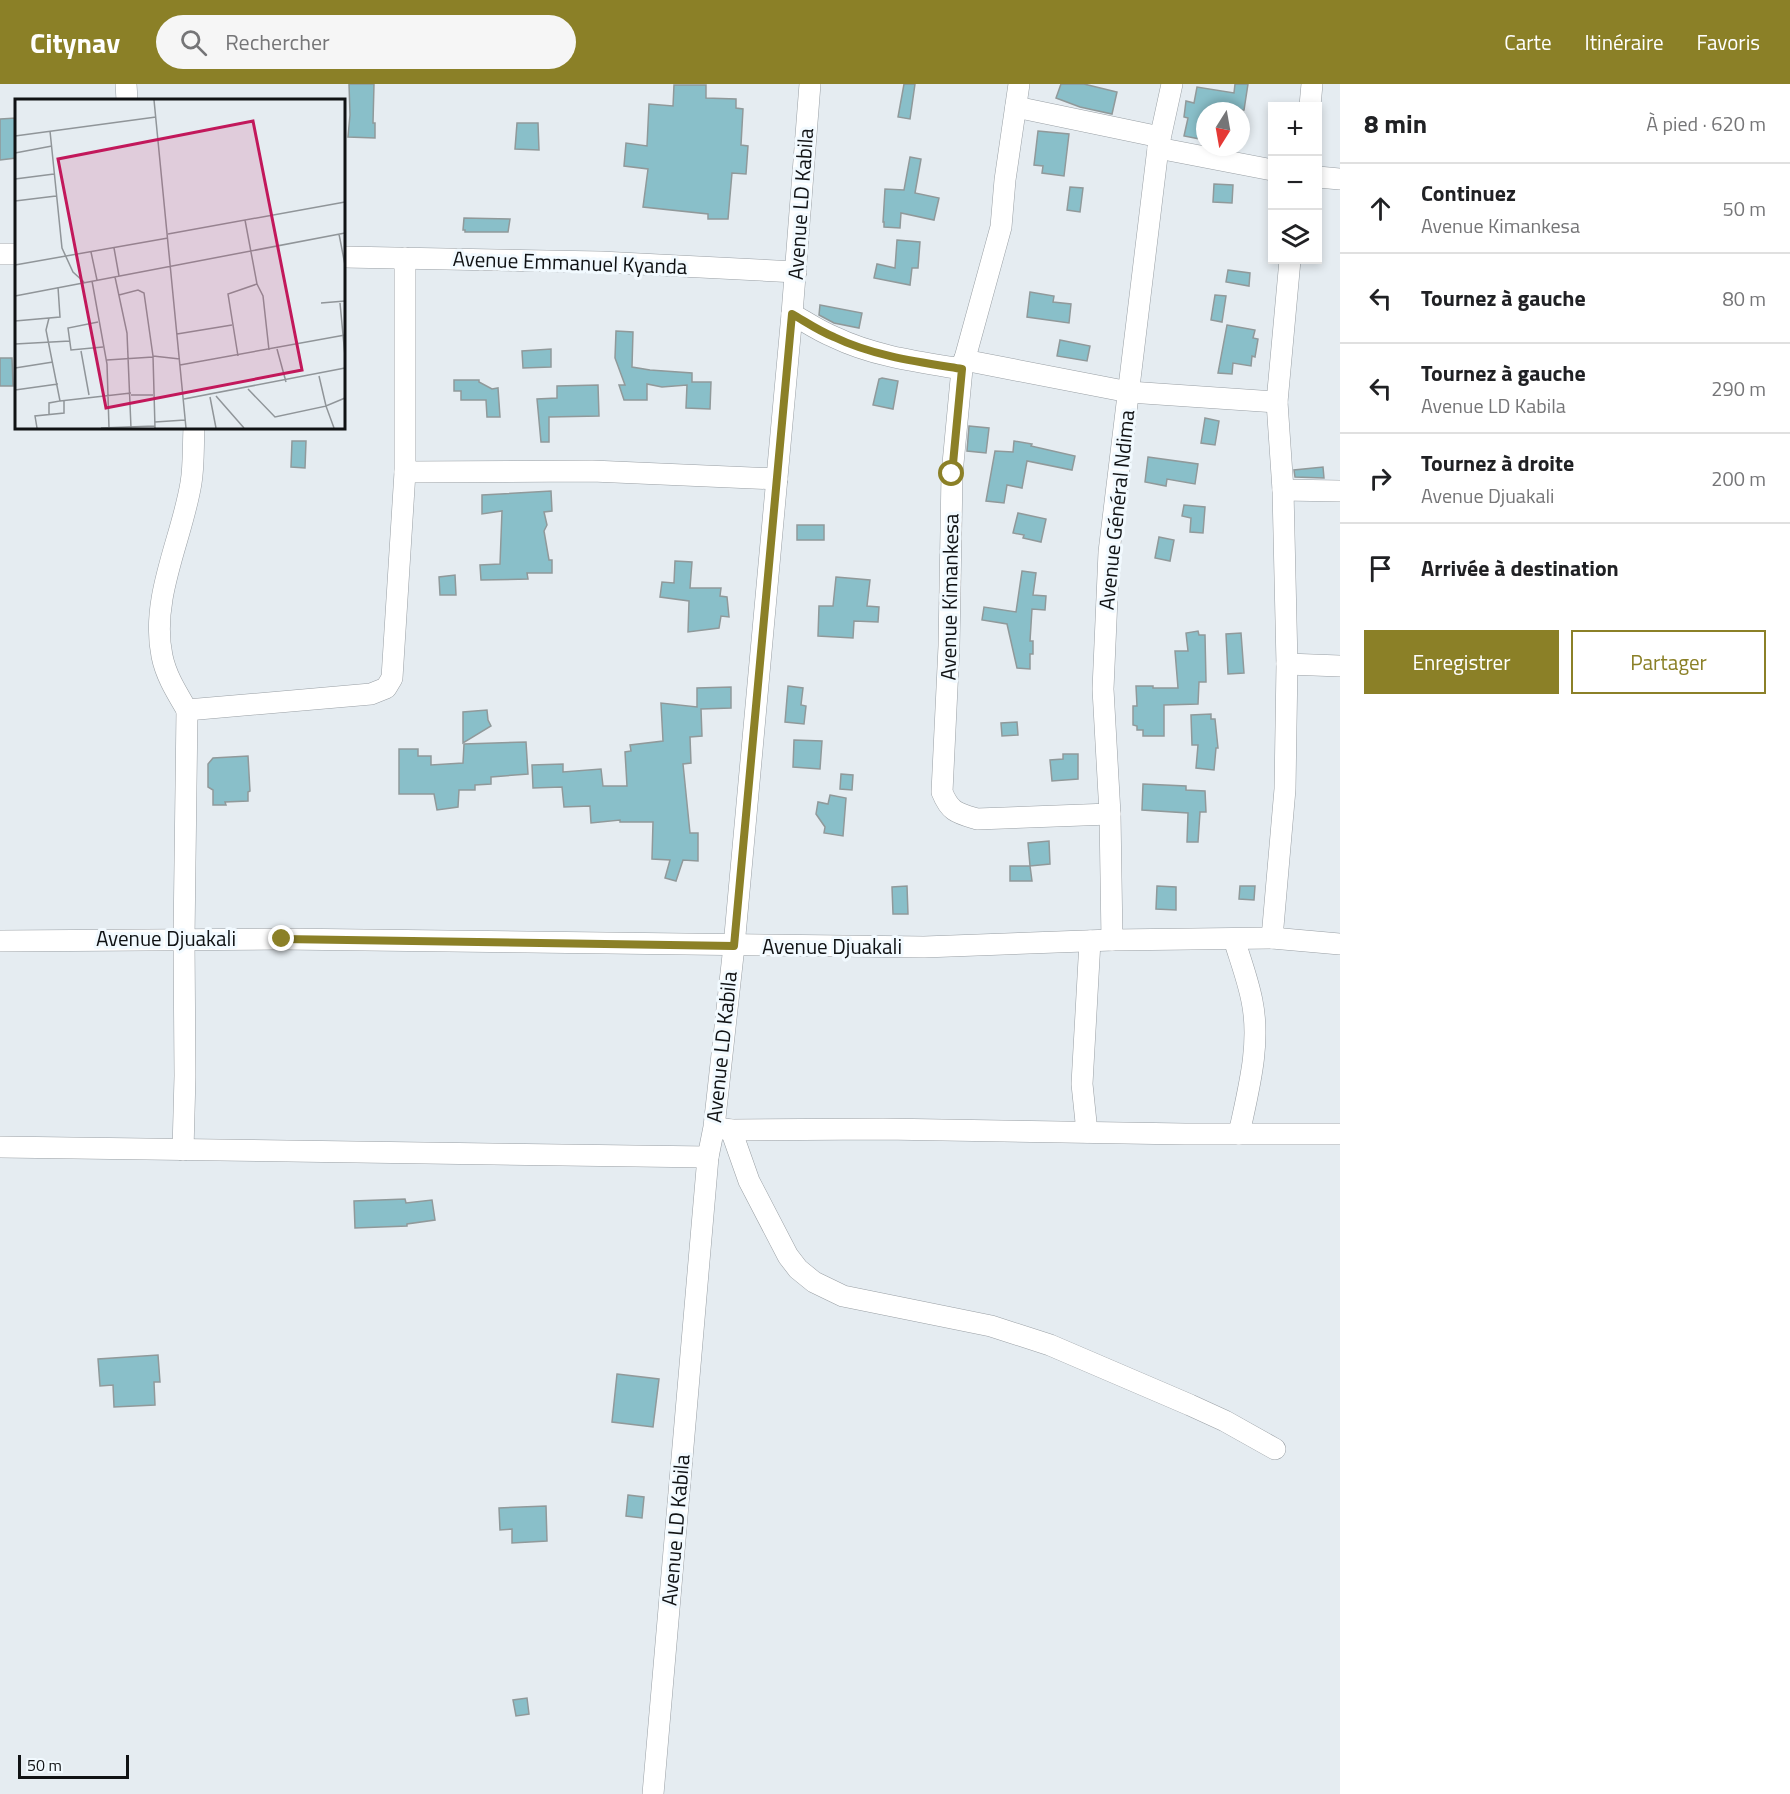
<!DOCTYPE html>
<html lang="fr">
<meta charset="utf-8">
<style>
:root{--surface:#fff;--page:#f6f6f6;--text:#202124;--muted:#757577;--line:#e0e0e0;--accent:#8b8027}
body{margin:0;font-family:"Titillium Web",sans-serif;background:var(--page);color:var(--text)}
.controls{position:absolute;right:18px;top:18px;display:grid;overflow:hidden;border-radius:0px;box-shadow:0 3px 9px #0003}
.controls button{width:54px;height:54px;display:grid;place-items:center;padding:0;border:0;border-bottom:2px solid var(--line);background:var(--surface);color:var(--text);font:30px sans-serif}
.compass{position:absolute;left:1196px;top:18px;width:54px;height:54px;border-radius:50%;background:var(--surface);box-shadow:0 3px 9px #0003;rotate:191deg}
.scale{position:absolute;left:18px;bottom:15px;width:111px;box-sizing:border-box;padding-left:6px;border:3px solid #101214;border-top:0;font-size:16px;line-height:21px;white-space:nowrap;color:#101214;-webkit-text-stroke:4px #f2faff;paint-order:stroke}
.stop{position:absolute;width:18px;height:18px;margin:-14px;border:4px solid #8b8027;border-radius:50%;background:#fff}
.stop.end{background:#8b8027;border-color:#fff;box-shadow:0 2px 6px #0008}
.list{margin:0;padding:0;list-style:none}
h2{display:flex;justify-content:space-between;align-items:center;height:78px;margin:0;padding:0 24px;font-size:26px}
h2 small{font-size:20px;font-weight:400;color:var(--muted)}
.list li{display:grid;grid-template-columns:39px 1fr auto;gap:18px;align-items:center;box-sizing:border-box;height:90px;padding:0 24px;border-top:2px solid var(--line)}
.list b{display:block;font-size:22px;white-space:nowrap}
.list p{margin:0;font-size:20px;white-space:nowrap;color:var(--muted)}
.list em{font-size:20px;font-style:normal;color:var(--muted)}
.actions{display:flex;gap:12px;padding:18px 24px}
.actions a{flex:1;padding:14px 0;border:2px solid var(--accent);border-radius:0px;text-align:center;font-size:21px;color:var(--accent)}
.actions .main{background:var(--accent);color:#fff}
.icon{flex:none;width:33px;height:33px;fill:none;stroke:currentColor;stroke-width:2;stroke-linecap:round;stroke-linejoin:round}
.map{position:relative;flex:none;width:1340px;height:1710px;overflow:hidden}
header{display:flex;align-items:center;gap:36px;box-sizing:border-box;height:84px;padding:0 30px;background:var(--accent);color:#fff}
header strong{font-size:28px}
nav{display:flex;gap:33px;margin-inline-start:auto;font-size:21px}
.search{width:420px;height:54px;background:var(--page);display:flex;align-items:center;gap:15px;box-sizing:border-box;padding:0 21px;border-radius:33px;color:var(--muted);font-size:22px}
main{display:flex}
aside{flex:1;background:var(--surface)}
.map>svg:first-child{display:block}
.building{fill:#89bfc9;stroke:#90999a;stroke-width:1.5}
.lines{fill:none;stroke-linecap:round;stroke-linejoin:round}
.minor-casing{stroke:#999fa4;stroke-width:22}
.minor{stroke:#fff;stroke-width:21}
.route{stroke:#8b8027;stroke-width:8}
.labels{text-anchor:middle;stroke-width:6;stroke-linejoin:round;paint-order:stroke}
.street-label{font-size:21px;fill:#101214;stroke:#f2faff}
.inset-road{fill:none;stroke:#909599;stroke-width:1.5}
.view{fill:#c2185b;fill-opacity:0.15;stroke:#c2185b;stroke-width:3}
.inset-edge{fill:none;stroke:#101214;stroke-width:3}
</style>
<header>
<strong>Citynav</strong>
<div class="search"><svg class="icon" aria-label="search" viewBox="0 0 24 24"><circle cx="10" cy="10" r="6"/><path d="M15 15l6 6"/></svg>Rechercher</div>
<nav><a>Carte</a><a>Itinéraire</a><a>Favoris</a></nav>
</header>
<main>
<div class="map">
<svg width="1340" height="1710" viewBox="0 0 1340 1710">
<rect width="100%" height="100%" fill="#e5ecf1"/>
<g class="building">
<polygon points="349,0 374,0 373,39 375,39 375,54 348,53 350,31"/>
<polygon points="904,0 915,0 910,35 898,33"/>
<polygon points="1061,0 1084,0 1117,8 1112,30 1080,23 1056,14"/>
<polygon points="1235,0 1248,0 1244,26 1205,27 1205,56 1184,52 1188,34 1184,33 1186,17 1194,19 1197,3 1234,9"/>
<polygon points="674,1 706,1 706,14 736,15 736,24 743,25 741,61 748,62 746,90 732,89 728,135 708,135 708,130 643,123 648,85 624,82 626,59 647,62 649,20 673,22"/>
<polygon points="16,34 16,74 0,76 0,35"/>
<polygon points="517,39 538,39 539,66 515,65"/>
<polygon points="1038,47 1069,50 1064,92 1042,89 1043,82 1034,81"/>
<polygon points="910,73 921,75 915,109 939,114 934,136 901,129 900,144 884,143 884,138 883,138 885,105 904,106"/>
<polygon points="1214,100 1233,101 1232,119 1213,118"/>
<polygon points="1070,103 1083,104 1080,128 1067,126"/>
<polygon points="464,134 510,135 508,148 465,148 465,146 463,146"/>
<polygon points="897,156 920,158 918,184 912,184 910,201 874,194 877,180 895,184"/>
<polygon points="1228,186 1250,189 1249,202 1226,198"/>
<polygon points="1030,208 1054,212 1053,218 1071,220 1069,239 1027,233"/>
<polygon points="1215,211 1226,212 1222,238 1211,236"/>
<polygon points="820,221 862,229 859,244 834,239 819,231"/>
<polygon points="1227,241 1255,246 1253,254 1258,255 1255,273 1252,272 1251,282 1233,279 1232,290 1218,289"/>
<polygon points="616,247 633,248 632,283 650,286 692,289 692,298 711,298 710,325 686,324 687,301 662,303 647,300 647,316 624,316 619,301 625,301 615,274"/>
<polygon points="1060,256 1090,262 1087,277 1057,272"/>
<polygon points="551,265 551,283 523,284 522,267"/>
<polygon points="0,274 12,274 13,302 0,302"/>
<polygon points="882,294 898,297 893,325 873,321 879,295"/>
<polygon points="454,296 479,296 479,298 492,305 498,304 500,333 487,333 486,316 461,316 461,307 454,307"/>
<polygon points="598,301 599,332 549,333 549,358 541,358 537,315 557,314 557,302"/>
<polygon points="1205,334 1219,337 1215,361 1201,359"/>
<polygon points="969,342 989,344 986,369 967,367"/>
<polygon points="292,357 306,357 305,384 291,383"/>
<polygon points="1014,357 1032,360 1031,362 1075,372 1072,386 1027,377 1022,404 1007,401 1004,419 986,417 995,367 1013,368"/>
<polygon points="1148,373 1198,380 1195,400 1167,395 1166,402 1145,398"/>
<polygon points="1323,383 1324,394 1295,393 1294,386"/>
<polygon points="551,407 552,427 544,428 547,441 544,447 549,476 552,476 552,489 527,489 528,495 481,496 480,481 500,480 502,427 482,430 482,411"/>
<polygon points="1184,421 1205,423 1203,449 1190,448 1191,434 1182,432"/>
<polygon points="1018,429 1046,435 1041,458 1023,454 1024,451 1013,449"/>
<rect x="797" y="441" width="27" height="15"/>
<polygon points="1159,453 1174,456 1170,477 1155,474"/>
<polygon points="675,477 692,478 690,504 721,504 720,512 727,513 729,533 721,532 719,544 688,548 689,517 660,513 662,498 674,499"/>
<polygon points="1022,487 1036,489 1033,511 1046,512 1045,526 1032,525 1030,557 1033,557 1033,570 1030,570 1030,585 1017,584 1007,540 982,536 984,523 1016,528"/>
<polygon points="455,491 456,511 440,511 439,493"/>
<polygon points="836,493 870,496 867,522 879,523 878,538 854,537 853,554 818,552 819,522 833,522"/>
<polygon points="1198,547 1199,551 1205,551 1206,598 1199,598 1198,620 1164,621 1164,652 1143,652 1143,646 1137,646 1137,642 1133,641 1133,622 1137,622 1136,602 1153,602 1153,604 1178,604 1175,567 1188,567 1186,549"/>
<polygon points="1241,549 1244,589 1228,590 1226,550"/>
<polygon points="788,602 803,604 801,621 806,622 804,640 785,638"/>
<polygon points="731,603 731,624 701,625 702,652 690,653 691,679 683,680 690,749 698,749 698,777 683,776 676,797 665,794 670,776 652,775 653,738 620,738 620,736 591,739 590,722 564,723 562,703 533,704 532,681 563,680 563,688 601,685 603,702 627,702 625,668 631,667 630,661 663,657 661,619 697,623 697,604"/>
<polygon points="487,626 488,636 491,642 463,659 463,628"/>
<polygon points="1211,630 1211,635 1215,635 1218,664 1216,664 1214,686 1196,684 1198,661 1192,661 1191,631"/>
<polygon points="1017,638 1018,651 1002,652 1001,639"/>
<polygon points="794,656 822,657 820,685 793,683"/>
<polygon points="526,658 528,690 491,693 491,700 475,701 475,706 459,706 458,723 437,726 434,710 399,710 399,665 418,665 418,672 431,672 431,681 463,679 464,660"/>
<polygon points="1063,670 1078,670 1078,695 1052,697 1050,676 1063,675"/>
<polygon points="248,672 250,707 248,708 248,717 225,718 226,721 213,721 213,706 208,703 208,680 213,674"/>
<polygon points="841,690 853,691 852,706 840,705"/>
<polygon points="1143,700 1186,702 1186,706 1205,707 1206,728 1200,728 1198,758 1187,758 1188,729 1142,726"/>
<polygon points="830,711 846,714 843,752 824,749 825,743 816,730 818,718 828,720"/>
<polygon points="1049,757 1050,780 1030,782 1028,759"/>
<polygon points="1010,782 1030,782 1032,797 1010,797"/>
<polygon points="907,802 908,830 893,830 892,803"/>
<polygon points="1157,802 1176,803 1176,826 1156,825"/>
<polygon points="1240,802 1255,802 1254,816 1239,815"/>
<polygon points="405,1115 406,1119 432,1116 435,1136 407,1140 407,1142 355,1144 354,1117"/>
<polygon points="158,1271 160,1298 154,1298 155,1321 114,1323 113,1301 100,1302 98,1275"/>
<polygon points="617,1290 659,1295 653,1343 612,1338"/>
<polygon points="628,1411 644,1413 642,1434 626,1432"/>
<polygon points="546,1422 547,1457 512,1459 512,1445 500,1446 499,1424"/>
<polygon points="527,1614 529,1630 516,1632 513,1616"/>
</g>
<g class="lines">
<g class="minor-casing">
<g id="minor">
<polyline points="126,0 127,16"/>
<path d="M1019,0L1005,96L1001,143L962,285L952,390L949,562L942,708C950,728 957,729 977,735L1110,730"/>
<polyline points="1310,22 1312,0"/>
<polyline points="1016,23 1160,53"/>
<polyline points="1158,64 1272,86"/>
<polyline points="1318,93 1340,95"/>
<polyline points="0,170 16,170"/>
<polyline points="344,173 601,178 796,188"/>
<path d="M792,230C806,238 819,247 834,253C873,272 919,278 962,285"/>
<polyline points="964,276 1129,308 1277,318"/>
<polyline points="405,388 592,387 777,395"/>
<polyline points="1283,406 1340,407"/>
<polyline points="1287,580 1340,582"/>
<path d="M187,626C177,609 166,592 162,572C150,514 182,455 191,399C194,381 193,362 194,344"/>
<polyline points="1272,854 1285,705 1287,580 1283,406 1277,318 1290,176"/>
<path d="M1234,855C1240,875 1248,896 1252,917C1261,961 1248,1007 1239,1050"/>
<polyline points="1112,856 1110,730 1103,605 1109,468 1158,64 1172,0"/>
<polyline points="0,857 282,855 924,863 1112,856 1272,854 1340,860"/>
<polyline points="717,1044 731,1046 883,1045 1185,1050 1340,1050"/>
<polyline points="731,1046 749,1097 788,1172 798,1185 814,1198 843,1212 991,1242 1050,1261 1190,1321 1225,1337 1275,1365"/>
<polyline points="1087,1048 1082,1000 1090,857"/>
<polyline points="0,1063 708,1073"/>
<polyline points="183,1066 185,992 184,855 187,626 371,610 386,604 392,594 405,388 405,174"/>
<polyline points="653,1710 708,1073 714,1043 734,862 792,230 810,0"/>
</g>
</g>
<use href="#minor" class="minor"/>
</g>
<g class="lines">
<path class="route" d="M282,855L734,862L792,230C806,238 819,247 834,253C873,272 919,278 962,285L952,390"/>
</g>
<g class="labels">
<g class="street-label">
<text transform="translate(801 120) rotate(-86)" y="7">Avenue LD Kabila</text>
<text transform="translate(570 179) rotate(2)" y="7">Avenue Emmanuel Kyanda</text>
<text transform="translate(1117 426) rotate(-84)" y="7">Avenue Général Ndima</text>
<text transform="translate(950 513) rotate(-89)" y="7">Avenue Kimankesa</text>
<text x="166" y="862">Avenue Djuakali</text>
<text x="832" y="870">Avenue Djuakali</text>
<text transform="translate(722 963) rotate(-84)" y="7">Avenue LD Kabila</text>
<text transform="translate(676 1446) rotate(-85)" y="7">Avenue LD Kabila</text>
</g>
</g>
<g transform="translate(15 15)">
<rect width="330" height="330" fill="#e5ecf1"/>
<path class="inset-road" d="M139,1L171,329M35,32L47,149L58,173L69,183M0,37L141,18M0,54L37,47M0,80L39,75M0,102L41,97M153,135L330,103M324,135L330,166M99,149L104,177M76,153L82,181M0,166L153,139M100,178L112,234L116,329M77,182L92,265L94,329M242,185L248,197L254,251M104,196L123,191L129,194L138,257L140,329M0,197L330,134M306,204L330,202M325,204L330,257M34,219L31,231L45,302L34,304V315M0,222L45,218L43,188M83,223L53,229L56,251L88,248M162,235L217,226M0,245L55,242M262,250L271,283M66,252L74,296M138,257L165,260M223,257L213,195L242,185L230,121M92,261L138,258M165,266L330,236M0,269L38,263M304,277L311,307L330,299M233,290L260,318L311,307L319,329M0,291L43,285M116,296H138M201,297L229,329M195,298L201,329M169,300L330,269M45,302L116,294M140,323L170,321M22,329L20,317L49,314V301M86,329L140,327"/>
<path class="view" d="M238,22L287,271L91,309L43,60Z"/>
<rect width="330" height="330" class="inset-edge"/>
</g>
</svg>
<div class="controls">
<button>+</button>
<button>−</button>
<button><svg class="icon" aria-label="layers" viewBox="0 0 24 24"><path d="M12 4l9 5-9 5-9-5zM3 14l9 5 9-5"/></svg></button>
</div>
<svg class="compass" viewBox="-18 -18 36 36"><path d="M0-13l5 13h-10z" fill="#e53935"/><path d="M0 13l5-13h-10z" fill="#757577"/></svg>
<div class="scale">50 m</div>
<div class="stop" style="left:952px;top:390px"></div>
<div class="stop end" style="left:282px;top:855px"></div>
</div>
<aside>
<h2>8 min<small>À pied · 620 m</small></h2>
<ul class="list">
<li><svg class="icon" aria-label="ahead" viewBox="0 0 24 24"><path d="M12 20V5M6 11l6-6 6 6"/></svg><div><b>Continuez</b><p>Avenue Kimankesa</p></div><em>50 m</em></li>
<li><svg class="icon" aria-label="left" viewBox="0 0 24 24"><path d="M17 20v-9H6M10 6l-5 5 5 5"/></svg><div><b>Tournez à gauche</b></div><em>80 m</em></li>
<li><svg class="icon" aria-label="left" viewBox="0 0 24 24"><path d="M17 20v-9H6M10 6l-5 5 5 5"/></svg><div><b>Tournez à gauche</b><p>Avenue LD Kabila</p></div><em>290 m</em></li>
<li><svg class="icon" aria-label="right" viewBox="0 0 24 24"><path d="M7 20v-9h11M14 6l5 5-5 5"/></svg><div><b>Tournez à droite</b><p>Avenue Djuakali</p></div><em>200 m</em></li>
<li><svg class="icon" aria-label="arrive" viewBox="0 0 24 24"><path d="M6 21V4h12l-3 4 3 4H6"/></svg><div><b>Arrivée à destination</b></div></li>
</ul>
<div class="actions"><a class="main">Enregistrer</a><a>Partager</a></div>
</aside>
</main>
